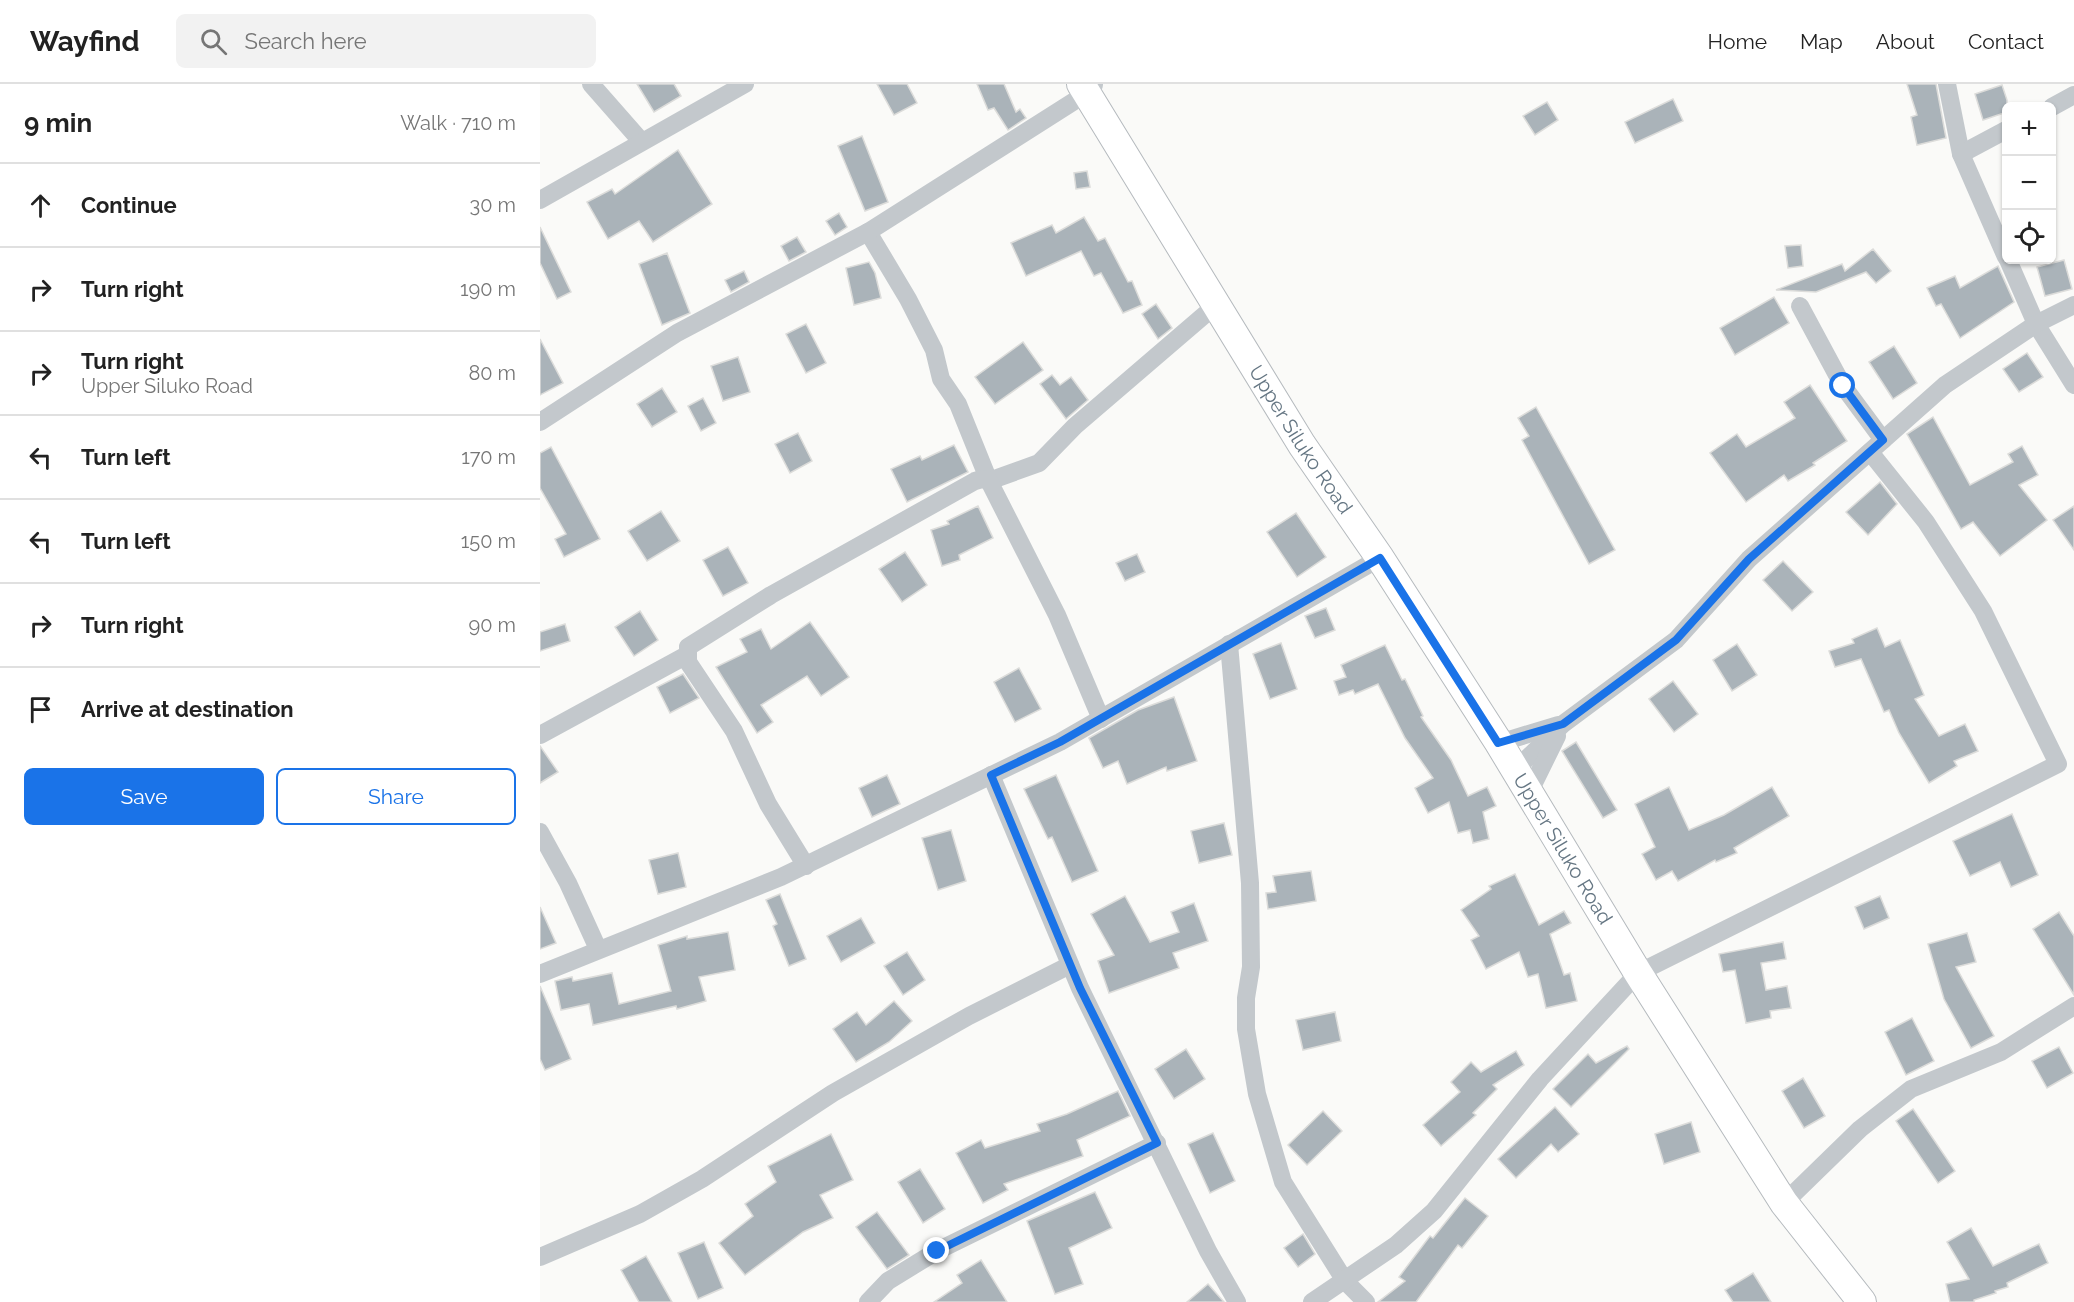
<!DOCTYPE html>
<meta charset="utf-8">
<style>
:root{--surface:#fff;--page:#f2f2f2;--text:#222;--muted:#767676;--line:#e0e0e0;--accent:#1a73e8}
body{margin:0;font-family:Raleway,sans-serif;background:var(--page);color:var(--text)}
.controls{position:absolute;right:18px;top:18px;display:grid;overflow:hidden;border-radius:9px;box-shadow:0 2px 4px #0004}
.controls button{width:54px;height:54px;display:grid;place-items:center;padding:0;border:0;border-bottom:2px solid var(--line);background:var(--surface);color:var(--text);font:30px sans-serif}
.stop{position:absolute;width:18px;height:18px;margin:-14px;border:4px solid #1a73e8;border-radius:50%;background:#fff}
.stop.end{background:#1a73e8;border-color:#fff;box-shadow:0 2px 6px #0008}
.list{margin:0;padding:0;list-style:none}
h2{display:flex;justify-content:space-between;align-items:center;height:78px;margin:0;padding:0 24px;font-size:26px}
h2 small{font-size:20px;font-weight:400;color:var(--muted)}
.list li{display:grid;grid-template-columns:39px 1fr auto;gap:18px;align-items:center;box-sizing:border-box;height:84px;padding:0 24px;border-top:2px solid var(--line)}
.list b{display:block;font-size:22px;white-space:nowrap}
.list p{margin:0;font-size:20px;white-space:nowrap;color:var(--muted)}
.list em{font-size:20px;font-style:normal;color:var(--muted)}
.actions{display:flex;gap:12px;padding:18px 24px}
.actions a{flex:1;padding:14px 0;border:2px solid var(--accent);border-radius:9px;text-align:center;font-size:21px;color:var(--accent)}
.actions .main{background:var(--accent);color:#fff}
.icon{flex:none;width:33px;height:33px;fill:none;stroke:currentColor;stroke-width:2;stroke-linecap:round;stroke-linejoin:round}
.map{position:relative;flex:none;width:1534px;height:1218px;overflow:hidden}
header{display:flex;align-items:center;gap:36px;box-sizing:border-box;height:84px;padding:0 30px;background:var(--surface);border-bottom:2px solid var(--line)}
header strong{font-size:28px}
nav{display:flex;gap:33px;margin-inline-start:auto;font-size:21px}
.search{width:420px;height:54px;background:var(--page);display:flex;align-items:center;gap:15px;box-sizing:border-box;padding:0 21px;border-radius:9px;color:var(--muted);font-size:22px}
main{display:flex}
aside{flex:1;background:var(--surface)}
.map>svg:first-child{display:block}
.building{fill:#aab3b9;stroke:#dcdcda;stroke-width:1.5}
.lines{fill:none;stroke-linecap:round;stroke-linejoin:round}
.primary-casing{stroke:#b5babe;stroke-width:30}
.street{stroke:#c3c8cc;stroke-width:18}
.primary{stroke:#fff;stroke-width:28}
.route{stroke:#1a73e8;stroke-width:8}
.labels{text-anchor:middle;stroke-width:6;stroke-linejoin:round;paint-order:stroke}
.street-label{font-size:20px;fill:#657683;stroke:#fff}
</style>
<header>
<strong>Wayfind</strong>
<div class="search"><svg class="icon" aria-label="search" viewBox="0 0 24 24"><circle cx="10" cy="10" r="6"/><path d="M15 15l6 6"/></svg>Search here</div>
<nav><a>Home</a><a>Map</a><a>About</a><a>Contact</a></nav>
</header>
<main>
<aside>
<h2>9 min<small>Walk · 710 m</small></h2>
<ul class="list">
<li><svg class="icon" aria-label="ahead" viewBox="0 0 24 24"><path d="M12 20V5M6 11l6-6 6 6"/></svg><div><b>Continue</b></div><em>30 m</em></li>
<li><svg class="icon" aria-label="right" viewBox="0 0 24 24"><path d="M7 20v-9h11M14 6l5 5-5 5"/></svg><div><b>Turn right</b></div><em>190 m</em></li>
<li><svg class="icon" aria-label="right" viewBox="0 0 24 24"><path d="M7 20v-9h11M14 6l5 5-5 5"/></svg><div><b>Turn right</b><p>Upper Siluko Road</p></div><em>80 m</em></li>
<li><svg class="icon" aria-label="left" viewBox="0 0 24 24"><path d="M17 20v-9H6M10 6l-5 5 5 5"/></svg><div><b>Turn left</b></div><em>170 m</em></li>
<li><svg class="icon" aria-label="left" viewBox="0 0 24 24"><path d="M17 20v-9H6M10 6l-5 5 5 5"/></svg><div><b>Turn left</b></div><em>150 m</em></li>
<li><svg class="icon" aria-label="right" viewBox="0 0 24 24"><path d="M7 20v-9h11M14 6l5 5-5 5"/></svg><div><b>Turn right</b></div><em>90 m</em></li>
<li><svg class="icon" aria-label="arrive" viewBox="0 0 24 24"><path d="M6 21V4h12l-3 4 3 4H6"/></svg><div><b>Arrive at destination</b></div></li>
</ul>
<div class="actions"><a class="main">Save</a><a>Share</a></div>
</aside>
<div class="map">
<svg width="1534" height="1218" viewBox="0 0 1534 1218">
<rect width="100%" height="100%" fill="#fafaf8"/>
<g class="building">
<polygon points="97,0 134,0 141,12 114,28"/>
<polygon points="337,0 367,0 377,19 354,31"/>
<polygon points="437,0 464,0 476,28 480,25 486,34 468,46 454,24 448,26"/>
<polygon points="1367,0 1396,0 1406,54 1377,61 1371,33 1377,31"/>
<polygon points="1462,1 1467,16 1467,28 1443,36 1435,10"/>
<polygon points="1133,15 1143,37 1095,59 1085,38"/>
<polygon points="1007,18 1018,36 995,51 983,32"/>
<polygon points="322,52 348,118 325,127 298,62"/>
<polygon points="138,66 172,120 113,158 99,137 68,155 47,118 72,105 75,110"/>
<polygon points="547,87 550,103 536,105 534,89"/>
<polygon points="299,129 307,143 295,151 286,137"/>
<polygon points="544,133 558,157 565,154 588,198 592,197 602,221 583,229 561,189 554,192 541,167 486,192 471,159 512,141 516,149"/>
<polygon points="0,143 31,208 17,215 0,179"/>
<polygon points="257,153 266,168 249,177 241,162"/>
<polygon points="1261,161 1263,182 1248,184 1245,162"/>
<polygon points="1333,165 1351,187 1336,199 1326,188 1276,208 1236,206 1302,180 1305,187"/>
<polygon points="127,169 150,229 122,241 99,180"/>
<polygon points="1524,176 1532,205 1505,212 1497,183"/>
<polygon points="329,178 335,189 341,214 314,221 306,184"/>
<polygon points="1458,182 1474,218 1420,254 1401,220 1396,222 1387,204 1415,192 1420,204"/>
<polygon points="204,187 209,198 191,208 185,196"/>
<polygon points="1234,213 1249,239 1195,271 1180,244"/>
<polygon points="616,220 632,244 618,255 602,230"/>
<polygon points="266,240 286,279 266,289 246,250"/>
<polygon points="0,255 23,299 0,311"/>
<polygon points="483,258 503,286 455,320 435,293"/>
<polygon points="1354,262 1377,299 1353,315 1329,278"/>
<polygon points="1487,269 1503,293 1479,308 1463,285"/>
<polygon points="198,273 210,308 183,317 171,282"/>
<polygon points="512,291 520,301 531,293 548,316 526,335 500,300"/>
<polygon points="1270,301 1307,357 1273,379 1275,381 1248,397 1244,391 1206,418 1170,369 1197,350 1206,363 1255,334 1244,318"/>
<polygon points="122,304 137,328 112,343 97,320"/>
<polygon points="163,314 176,339 161,347 148,322"/>
<polygon points="996,323 1075,466 1049,480 982,356 989,352 978,334"/>
<polygon points="1393,333 1430,401 1473,378 1468,370 1482,362 1498,391 1479,401 1507,436 1460,472 1433,438 1421,445 1367,350"/>
<polygon points="258,349 272,377 250,389 235,360"/>
<polygon points="414,361 428,388 367,418 351,385 380,372 382,376"/>
<polygon points="11,363 60,455 24,473 15,455 26,450 0,404 0,369"/>
<polygon points="1340,398 1357,420 1328,451 1306,428"/>
<polygon points="438,422 453,454 419,471 420,476 402,482 391,446 409,440 407,437"/>
<polygon points="1534,422 1534,466 1513,436"/>
<polygon points="121,427 140,457 107,477 88,447"/>
<polygon points="756,429 786,473 757,493 727,448"/>
<polygon points="188,463 208,499 183,512 163,476"/>
<polygon points="365,468 387,501 362,518 339,485"/>
<polygon points="597,470 605,488 585,497 576,479"/>
<polygon points="1243,477 1273,508 1252,527 1223,496"/>
<polygon points="786,524 795,546 775,554 765,532"/>
<polygon points="100,527 118,556 94,572 75,543"/>
<polygon points="270,538 309,593 281,612 267,592 221,621 233,638 217,649 176,583 207,568 200,555 221,545 231,565"/>
<polygon points="25,540 30,557 0,567 0,548"/>
<polygon points="1337,544 1345,563 1360,556 1384,611 1375,615 1399,652 1425,640 1438,667 1414,677 1417,682 1389,699 1359,649 1349,626 1344,628 1321,575 1295,583 1289,567 1314,559 1312,555"/>
<polygon points="741,559 757,605 730,615 713,570"/>
<polygon points="1197,560 1217,591 1192,607 1173,576"/>
<polygon points="845,561 862,596 865,595 883,632 881,633 911,676 928,712 947,703 956,722 943,728 949,755 933,759 930,746 918,749 909,718 888,729 875,704 893,694 865,654 838,600 815,610 813,606 799,611 794,597 806,593 801,581"/>
<polygon points="479,584 501,625 475,638 454,598"/>
<polygon points="143,590 159,614 130,629 117,603"/>
<polygon points="1133,597 1158,630 1134,648 1109,615"/>
<polygon points="634,613 657,677 627,687 626,683 587,700 578,677 563,684 549,654 598,626"/>
<polygon points="1036,658 1077,726 1063,734 1022,667"/>
<polygon points="0,662 18,688 0,699"/>
<polygon points="347,691 360,720 332,733 319,704"/>
<polygon points="516,691 558,787 532,798 512,753 508,755 484,705"/>
<polygon points="1129,703 1149,746 1184,731 1232,703 1249,732 1194,764 1197,769 1176,778 1175,776 1138,797 1132,787 1116,796 1102,770 1115,763 1095,720"/>
<polygon points="1472,730 1498,791 1471,803 1460,778 1430,792 1413,757"/>
<polygon points="684,739 692,771 659,779 651,747"/>
<polygon points="411,746 426,797 398,806 382,754"/>
<polygon points="138,769 146,803 118,810 109,776"/>
<polygon points="771,787 776,817 728,825 726,809 736,808 733,792"/>
<polygon points="975,790 999,841 1024,827 1031,839 1010,850 1024,891 1030,889 1037,917 1006,924 998,890 988,893 979,868 946,885 931,856 939,852 921,826 951,805 949,802"/>
<polygon points="240,810 266,875 249,882 233,842 237,840 226,816"/>
<polygon points="585,812 610,858 639,848 631,828 654,819 668,857 633,869 639,884 569,909 558,877 574,871 551,830"/>
<polygon points="1340,812 1349,834 1324,845 1315,823"/>
<polygon points="0,823 16,859 0,865"/>
<polygon points="1519,828 1534,852 1534,911 1493,845"/>
<polygon points="321,834 335,859 301,878 287,852"/>
<polygon points="188,848 195,886 159,893 166,917 137,925 136,922 53,941 49,920 21,926 15,897 32,893 33,897 72,889 79,920 131,907 118,861 147,852 147,855"/>
<polygon points="1427,849 1436,878 1416,883 1454,952 1431,964 1404,915 1388,860"/>
<polygon points="1243,858 1246,875 1221,879 1226,906 1247,902 1251,924 1230,927 1231,934 1206,939 1195,886 1183,888 1179,870"/>
<polygon points="367,868 385,896 363,911 344,882"/>
<polygon points="0,902 31,975 5,986 0,975"/>
<polygon points="354,917 372,937 349,958 316,978 293,945 317,928 326,941"/>
<polygon points="795,928 801,957 763,966 756,936"/>
<polygon points="1372,934 1394,977 1366,991 1345,948"/>
<polygon points="1087,962 1089,965 1031,1023 1013,1005 1048,970 1056,979"/>
<polygon points="1519,963 1533,989 1507,1004 1492,977"/>
<polygon points="646,965 665,995 634,1015 615,985"/>
<polygon points="976,967 984,981 953,1001 957,1005 933,1029 936,1031 901,1062 883,1041 920,1008 911,998 931,978 941,988"/>
<polygon points="1263,994 1285,1032 1264,1044 1242,1007"/>
<polygon points="578,1007 590,1032 537,1056 543,1072 464,1100 468,1106 443,1119 416,1069 441,1056 445,1064 500,1047 497,1040 527,1030"/>
<polygon points="1015,1023 1039,1050 1018,1068 1011,1060 976,1094 958,1075"/>
<polygon points="1373,1025 1415,1087 1398,1099 1356,1037"/>
<polygon points="783,1027 802,1047 767,1081 748,1061"/>
<polygon points="1151,1038 1160,1068 1124,1080 1115,1050"/>
<polygon points="673,1049 695,1097 670,1109 648,1060"/>
<polygon points="291,1050 313,1096 280,1111 293,1134 263,1148 205,1191 179,1159 213,1132 205,1120 236,1098 228,1082"/>
<polygon points="380,1085 405,1125 383,1139 358,1098"/>
<polygon points="555,1108 572,1144 529,1164 543,1200 515,1210 487,1137"/>
<polygon points="925,1114 948,1132 922,1164 918,1161 876,1218 838,1218 865,1197 859,1193 890,1152 893,1154"/>
<polygon points="337,1128 369,1171 347,1185 316,1143"/>
<polygon points="1431,1144 1453,1182 1499,1160 1508,1179 1467,1199 1468,1203 1455,1207 1456,1209 1434,1216 1434,1218 1410,1218 1406,1200 1429,1195 1407,1158"/>
<polygon points="763,1150 775,1170 758,1183 744,1164"/>
<polygon points="164,1158 183,1204 158,1215 138,1169"/>
<polygon points="106,1172 132,1218 99,1218 81,1186"/>
<polygon points="441,1176 467,1218 394,1218 422,1199 417,1191"/>
<polygon points="1213,1189 1231,1218 1193,1218 1185,1206"/>
<polygon points="668,1200 684,1218 647,1218"/>
</g>
<g class="lines">
<g class="primary-casing">
<g id="primary">
<path id="s1" d="M541,0L762,361L840,474L959,659L1098,889L1244,1119L1322,1218"/>
</g>
</g>
<g class="street">
<polyline points="51,0 101,57"/>
<polyline points="1407,0 1421,70 1466,173"/>
<polyline points="1512,23 1534,11"/>
<polyline points="1421,70 1466,46"/>
<polyline points="0,116 205,0"/>
<polyline points="328,148 368,215 394,266 401,295 418,320 449,397 499,379 535,342 676,221"/>
<polyline points="1468,176 1496,240 1534,301"/>
<polyline points="1260,222 1303,302 1343,356"/>
<polyline points="0,338 137,249 328,148 547,9 554,1"/>
<polyline points="689,560 710,799 711,883 706,914 706,945 717,1010 743,1098 805,1197 826,1218"/>
<polyline points="0,651 147,571"/>
<polyline points="959,659 1018,641"/>
<polyline points="975,686 1023,640 1136,556 1209,475 1405,301 1496,240 1534,221"/>
<polyline points="451,691 540,904 668,1167 697,1218"/>
<polyline points="989,709 1017,652"/>
<polyline points="0,748 28,799 58,865"/>
<polyline points="266,782 228,720 194,647 148,578 148,563 231,511 435,397 442,395 449,397 517,531 561,635"/>
<polyline points="0,890 241,793 520,658 840,474"/>
<polyline points="1244,1119 1320,1045 1371,1005 1461,968 1534,922"/>
<polyline points="0,1173 100,1130 162,1095 293,1009 429,932 530,881"/>
<polyline points="328,1218 348,1197 397,1167 617,1059"/>
<polyline points="772,1218 856,1161 894,1127 1000,995 1098,889 1518,680 1443,527 1386,438 1330,368"/>
</g>
<use href="#primary" class="primary"/>
</g>
<g class="lines">
<polyline class="route" points="397,1167 617,1059 540,904 451,691 520,658 840,474 958,659 1023,640 1136,556 1209,475 1343,356 1303,302"/>
</g>
<g class="labels">
<g class="street-label">
<text dy="7" stroke="none"><textPath href="#s1" startOffset="418">Upper Siluko Road</textPath></text>
<text dy="7" stroke="none"><textPath href="#s1" startOffset="904">Upper Siluko Road</textPath></text>
</g>
</g>
</svg>
<div class="controls">
<button>+</button>
<button>−</button>
<button><svg class="icon" aria-label="locate" viewBox="0 0 24 24"><circle cx="12" cy="12" r="6"/><path d="M12 2v4M12 18v4M2 12h4M18 12h4"/></svg></button>
</div>
<div class="stop" style="left:1303px;top:302px"></div>
<div class="stop end" style="left:397px;top:1167px"></div>
</div>
</main>
